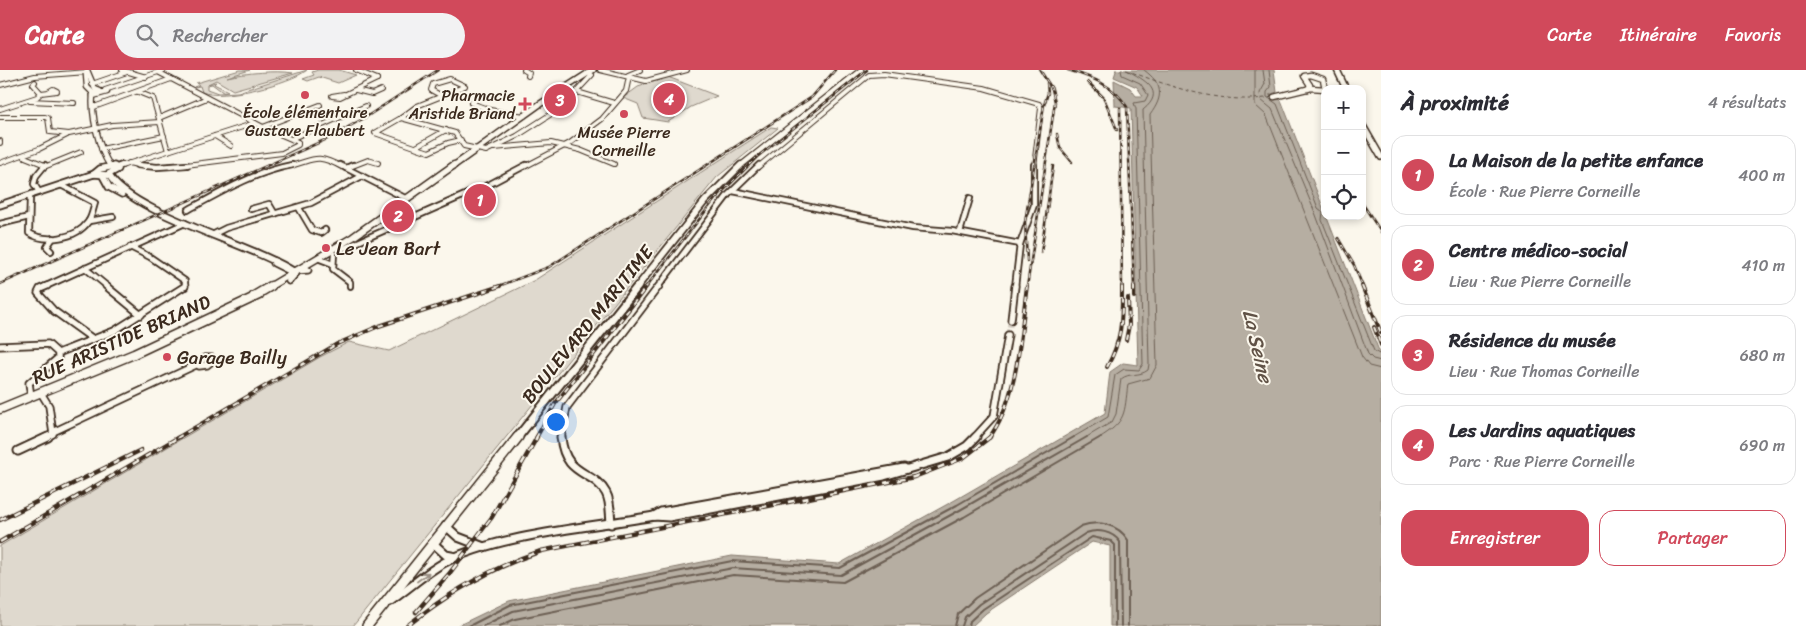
<!DOCTYPE html>
<html lang="fr">
<meta charset="utf-8">
<style>
:root{--surface:#fff;--page:#f2f2f3;--text:#2b2b33;--muted:#7c7c81;--line:#e1e1e2;--accent:#d1495b}
body{margin:0;font-family:Sriracha,sans-serif;background:var(--page);color:var(--text)}
.controls{position:absolute;right:15px;top:15px;display:grid;overflow:hidden;border-radius:10px;box-shadow:0 2px 8px #0003}
.controls button{width:45px;height:45px;display:grid;place-items:center;padding:0;border:0;border-bottom:1px solid var(--line);background:var(--surface);color:var(--text);font:25px sans-serif}
.you{position:absolute;left:555px;top:351px;width:18px;height:18px;margin:-12px;border:4px solid #fff;border-radius:50%;background:#1a73e8;box-shadow:0 0 0 8px #1a73e833}
.badge{display:grid;place-items:center;width:32px;height:32px;border-radius:50%;background:var(--accent);color:#fff;font-size:16px;font-weight:700}
.pin{position:absolute;translate:-50% -50%;border:2px solid #fff;box-shadow:0 1px 5px #0006}
.list{margin:0;padding:0;list-style:none}
h2{display:flex;justify-content:space-between;align-items:center;height:65px;margin:0;padding:0 20px;font-size:21px}
h2 small{font-size:16px;font-weight:400;color:var(--muted)}
.list li{display:grid;grid-template-columns:32px 1fr auto;gap:15px;align-items:center;box-sizing:border-box;height:80px;margin:0 10px 10px;padding:0 10px;border:1px solid var(--line);border-radius:15px}
.list b{display:block;font-size:19px;white-space:nowrap}
.list p{margin:0;font-size:16px;white-space:nowrap;color:var(--muted)}
.list em{font-size:16px;font-style:normal;color:var(--muted)}
.actions{display:flex;gap:10px;padding:15px 20px}
.actions a{flex:1;padding:11px 0;border:1px solid var(--accent);border-radius:15px;text-align:center;font-size:18px;color:var(--accent)}
.actions .main{background:var(--accent);color:#fff}
.icon{flex:none;width:28px;height:28px;fill:none;stroke:currentColor;stroke-width:2;stroke-linecap:round;stroke-linejoin:round}
.map{position:relative;flex:none;width:1381px;height:556px;overflow:hidden}
header{display:flex;align-items:center;gap:30px;box-sizing:border-box;height:70px;padding:0 25px;background:var(--accent);color:#fff}
header strong{font-size:24px}
nav{display:flex;gap:28px;margin-inline-start:auto;font-size:18px}
.search{width:350px;height:45px;background:var(--page);display:flex;align-items:center;gap:12px;box-sizing:border-box;padding:0 18px;border-radius:28px;color:var(--muted);font-size:19px}
main{display:flex}
aside{flex:1;background:var(--surface)}
.map>svg:first-child{display:block}
.green{fill:#dfd9ce;stroke:#8d8276}
.water{fill:#b6aea2;stroke:#85796d}
.lines{fill:none;stroke-linecap:round;stroke-linejoin:round}
.shore-far1{stroke:#6c5f53;stroke-width:1}
.shore{stroke:#6c5f53;stroke-width:2}
.ferry{stroke:#605246;stroke-width:1;stroke-dasharray:4 3;stroke-linecap:butt}
.minor-tunnel{stroke:#d5cec3;stroke-width:5.5;stroke-dasharray:5.5 3;stroke-linecap:butt}
.minor-far3-casing{stroke:#3b2a1e;stroke-width:6}
.minor-far2-casing{stroke:#3b2a1e;stroke-width:8}
.minor-far1-casing{stroke:#3b2a1e;stroke-width:9}
.minor-casing{stroke:#3b2a1e;stroke-width:11}
.tertiary-far3-casing{stroke:#3b2a1e;stroke-width:7}
.tertiary-far2-casing{stroke:#3b2a1e;stroke-width:9}
.tertiary-far1-casing{stroke:#3b2a1e;stroke-width:11}
.tertiary-casing{stroke:#3b2a1e;stroke-width:12}
.secondary-far2-casing{stroke:#3b2a1e;stroke-width:8}
.secondary-far1-casing{stroke:#3b2a1e;stroke-width:9}
.secondary-casing{stroke:#3b2a1e;stroke-width:11}
.minor-far3{stroke:#fbf7ec;stroke-width:4}
.minor-far2{stroke:#fbf7ec;stroke-width:4.5}
.minor-far1{stroke:#fbf7ec;stroke-width:5.5}
.minor{stroke:#fbf7ec;stroke-width:7}
.tertiary-far3{stroke:#fbf7ec;stroke-width:4.5}
.tertiary-far2{stroke:#fbf7ec;stroke-width:5.5}
.tertiary-far1{stroke:#fbf7ec;stroke-width:7}
.tertiary{stroke:#fbf7ec;stroke-width:9}
.secondary-far2{stroke:#fbf7ec;stroke-width:5}
.secondary-far1{stroke:#fbf7ec;stroke-width:6}
.secondary{stroke:#fbf7ec;stroke-width:8}
.rail-far2-casing{stroke:#3b2a1e;stroke-width:2.5}
.rail-far1-casing{stroke:#3b2a1e;stroke-width:4}
.rail-casing{stroke:#3b2a1e;stroke-width:4.5}
.rail-far2{stroke:#fbf7ec;stroke-width:1;stroke-dasharray:4;stroke-linecap:butt}
.rail-far1{stroke:#fbf7ec;stroke-width:2;stroke-dasharray:5.5;stroke-linecap:butt}
.rail{stroke:#fbf7ec;stroke-width:2.5;stroke-dasharray:7;stroke-linecap:butt}
.oneway{stroke:#9b9085}
.poi-dot{fill:#d1495b;stroke:#fbf7ec;stroke-width:2}
.labels{text-anchor:middle;stroke-width:4;stroke-linejoin:round;paint-order:stroke}
.far-poi-label{font-size:16px;fill:#3b2a1e;stroke:#fbf7ec}
.poi-label{font-size:19px;fill:#3b2a1e;stroke:#fbf7ec;text-anchor:start}
.street-label{font-size:19px;fill:#3b2a1e;stroke:#fbf7ec}
.water-label{font-size:20px;font-style:italic;fill:#605246;stroke:#fbf7ec}
</style>
<header>
<strong>Carte</strong>
<div class="search"><svg class="icon" aria-label="search" viewBox="0 0 24 24"><circle cx="10" cy="10" r="6"/><path d="M15 15l6 6"/></svg>Rechercher</div>
<nav><a>Carte</a><a>Itinéraire</a><a>Favoris</a></nav>
</header>
<main>
<div class="map">
<svg width="1381" height="556" viewBox="0 0 1381 556">
<rect width="100%" height="100%" fill="#fbf7ec"/>
<filter id="ink" filterUnits="userSpaceOnUse"><feTurbulence type="fractalNoise" baseFrequency=".02" numOctaves="2"/><feDisplacementMap in="SourceGraphic" scale="10" xChannelSelector="R" yChannelSelector="G"/><feConvolveMatrix kernelMatrix="1 2 1 2 8 2 1 2 1" color-interpolation-filters="sRGB"/></filter>
<g filter="url(#ink)">
<g class="green">
<path d="M240,0H250L227,7C246,3 275,0 293,3L233,20L216,10L208,14L216,12L214,14L228,21L224,23L212,14L207,15V19L218,23L238,22L307,0C291,13 222,31 202,22L200,16L194,17L199,15L196,13Z"/>
<polygon points="318,0 339,0 356,5 338,13 319,7 308,11 303,9 314,5 312,2"/>
<polygon points="668,7 717,26 691,37 668,52 643,48 638,34 623,28 638,17"/>
<polygon points="771,57 778,58 717,107 353,556 0,556 0,476 320,287 349,272 389,281 535,210"/>
</g>
<polygon class="water" points="1115,0 1274,0 1277,22 1269,25 1281,30 1381,286 1381,556 1110,556 1110,476 1092,472 986,543 972,556 457,556 509,531 732,486 839,494 955,430 1105,343 1110,302 1123,293 1138,295 1131,38 1115,36 1114,10 1130,18 1136,26 1143,26 1137,17 1114,7 1116,1"/>
<g class="lines">
<g class="shore-far1">
<polyline points="1255,0 1255,35 1266,45 1362,287 1369,296 1381,299"/>
<polyline points="1263,0 1265,14 1260,23 1261,30 1272,39 1316,145 1368,284 1373,289 1381,291"/>
<polyline points="1269,0 1271,17 1267,22 1267,27 1277,34 1318,138 1323,142 1322,150 1374,281 1381,285"/>
<polyline points="1072,368 1108,347 1115,305 1124,299 1139,300 1143,294 1136,39 1134,33 1145,31 1148,25 1140,13 1122,5 1121,0"/>
<path d="M1085,368L1112,352L1116,344L1121,309C1130,302 1139,307 1148,300L1149,294L1143,40C1167,21 1144,10 1127,0"/>
<path d="M1099,368C1127,351 1124,344 1128,314L1150,308L1157,295L1150,45C1164,26 1163,14 1144,0"/>
</g>
<g class="shore">
<polyline points="469,556 510,535 732,491 840,498 957,435 1074,367"/>
<polyline points="483,556 513,541 733,498 841,505 960,440 1087,367"/>
<polyline points="500,556 515,549 733,505 843,512 964,447 1101,367"/>
<path d="M955,556L958,544L975,528L1081,456C1098,450 1118,454 1128,470V556"/>
<path d="M962,556L965,547L979,534L1086,463C1098,459 1112,461 1120,472L1121,556"/>
<polyline points="969,556 970,551 983,539 1092,467 1111,471 1115,475 1115,556"/>
</g>
<path class="ferry" d="M1126,0C1174,18 1221,35 1273,27"/>
<polyline class="minor-tunnel" points="1008,265 1011,250"/>
<g class="minor-far3-casing">
<g id="minor-far3">
<polyline points="122,0 146,7"/>
<polyline points="356,0 377,9"/>
<polyline points="524,0 529,3 528,6"/>
<polyline points="600,0 646,11 687,0"/>
<polyline points="158,2 263,57 298,72 298,75 282,83 170,97"/>
<polyline points="628,5 640,0"/>
<polygon points="450,9 465,16 442,26 431,20 433,14"/>
<polyline points="92,14 127,2"/>
<polyline points="0,15 35,6 87,2"/>
<polyline points="105,20 164,0"/>
<polyline points="356,20 372,24 381,20"/>
<polyline points="138,22 153,28 168,81"/>
<polyline points="577,22 614,33"/>
<polyline points="41,23 57,21 53,19 48,22"/>
<polyline points="344,24 332,26 340,27 377,9"/>
<polyline points="442,26 417,36 401,48 455,63 464,76 486,81 517,66 562,37 592,5 587,3"/>
<polyline points="477,29 471,33 490,40 524,46"/>
<polyline points="30,31 74,33"/>
<polyline points="94,37 171,9"/>
<polyline points="0,39 37,27 41,23 33,14 35,12"/>
<polyline points="0,47 45,47 48,48 50,62 69,64 112,55 160,52"/>
<polyline points="159,48 207,28"/>
<polyline points="401,48 375,63 429,82 448,73 461,70"/>
<polyline points="263,57 320,35"/>
<polyline points="215,66 231,76"/>
<polyline points="293,68 366,36"/>
<polyline points="0,71 0,73"/>
<polyline points="416,77 446,60"/>
<polyline points="494,78 551,73 580,80 614,94"/>
<polyline points="101,79 164,66"/>
<polyline points="25,87 45,95"/>
<polyline points="0,93 39,79 67,65"/>
<polyline points="129,93 145,97"/>
<polyline points="44,97 81,82"/>
<polyline points="118,97 255,53"/>
<path d="M285,97C314,92 312,81 342,97"/>
<polyline points="350,97 368,90 378,93"/>
<polyline points="524,97 570,73 602,49 626,21 629,7"/>
<polyline points="758,97 869,5 884,4 984,18 1039,34 1041,38 1034,97"/>
</g>
</g>
<g class="minor-far2-casing">
<g id="minor-far2">
<polyline points="137,95 157,97 187,95"/>
<polyline points="340,95 407,129"/>
<polyline points="117,97 122,95"/>
<polyline points="346,98 353,95"/>
<polyline points="733,121 913,158 952,161 1020,174"/>
<polyline points="39,122 34,114 36,106 45,95"/>
<path d="M32,124L30,127L29,163C45,173 76,169 88,152C92,147 93,139 95,133L61,115"/>
<polyline points="299,138 312,160 321,163 325,160"/>
<polyline points="251,139 269,134 275,144"/>
<path d="M188,140C221,122 255,102 292,95"/>
<polyline points="89,151 113,147"/>
<polyline points="0,154 29,147"/>
<polyline points="960,162 970,128"/>
<polyline points="214,164 226,158 311,133 362,106"/>
<polyline points="130,177 150,187 185,211 185,217"/>
<polyline points="342,179 490,114 526,95"/>
<polyline points="51,181 47,177 53,168"/>
<polyline points="334,184 333,199 350,212 350,216"/>
<polyline points="320,189 333,194"/>
<polyline points="85,198 108,217"/>
<polyline points="44,217 185,153"/>
<polyline points="658,217 728,125 759,95"/>
<polyline points="1015,217 1020,174 1034,135 1034,95"/>
</g>
</g>
<g class="minor-far1-casing">
<g id="minor-far1">
<polyline points="47,216 40,219 38,223 54,241 93,269"/>
<polyline points="106,216 141,245"/>
<polyline points="1011,250 1015,216"/>
<polyline points="0,276 48,274 58,283 58,288 29,313 31,327"/>
<polyline points="58,283 114,261 185,216"/>
<polygon points="205,288 212,288 212,291 207,295 199,296 199,292"/>
<polyline points="41,323 49,336 53,364 45,368"/>
<polyline points="53,362 198,294"/>
<polyline points="561,368 567,337 659,216"/>
<polyline points="974,368 994,346 1008,265"/>
</g>
</g>
<g class="minor-casing">
<g id="minor">
<path d="M561,367C565,408 593,399 606,423C611,432 610,444 611,454"/>
<polyline points="18,381 48,367"/>
<polyline points="654,446 661,442 904,398"/>
<polyline points="446,456 458,467 484,477"/>
<polyline points="433,473 446,485 456,487"/>
<path d="M389,532C408,519 425,503 445,492C500,464 592,457 654,446L669,447L884,406L948,387L967,376L976,367"/>
</g>
</g>
<g class="tertiary-far3-casing">
<g id="tertiary-far3">
<polyline points="87,0 95,19 100,21"/>
<polyline points="86,5 87,17 93,23"/>
<polyline points="1308,19 1310,15 1304,6 1311,5 1323,9 1325,19"/>
<path d="M93,23C91,45 98,77 110,96"/>
<polyline points="93,23 107,22 93,26"/>
<polyline points="1274,27 1311,18 1325,19"/>
<polyline points="111,97 115,97"/>
<polyline points="739,97 861,0"/>
</g>
</g>
<g class="tertiary-far2-casing">
<g id="tertiary-far2">
<polygon points="114,96 118,99 107,105 94,104 100,99"/>
<path d="M109,105C131,144 254,174 296,203"/>
<polyline points="103,106 109,117 122,124"/>
<polyline points="0,135 94,104"/>
<polyline points="275,191 274,193 290,201 308,200"/>
<polyline points="289,211 296,203"/>
<polyline points="637,217 705,131 741,95"/>
</g>
</g>
<g class="tertiary-far1-casing">
<polyline id="tertiary-far1" points="517,368 638,216"/>
</g>
<g class="tertiary-casing">
<polyline id="tertiary" points="367,556 518,367"/>
</g>
<g class="secondary-far2-casing">
<g id="secondary-far2">
<polyline points="1337,0 1346,19"/>
<polyline points="1362,54 1381,87"/>
<polyline points="452,97 540,34 593,0"/>
</g>
</g>
<g class="secondary-far1-casing">
<polyline id="secondary-far1" points="269,217 353,167 454,95"/>
</g>
<g class="secondary-casing">
<g id="secondary">
<polyline points="254,226 271,216"/>
<polyline points="0,339 134,284 259,225"/>
</g>
</g>
<use href="#minor-far3" class="minor-far3"/>
<use href="#minor-far2" class="minor-far2"/>
<use href="#minor-far1" class="minor-far1"/>
<use href="#minor" class="minor"/>
<use href="#tertiary-far3" class="tertiary-far3"/>
<use href="#tertiary-far2" class="tertiary-far2"/>
<use href="#tertiary-far1" class="tertiary-far1"/>
<use href="#tertiary" class="tertiary"/>
<use href="#secondary-far2" class="secondary-far2"/>
<use href="#secondary-far1" class="secondary-far1"/>
<use href="#secondary" class="secondary"/>
<g class="rail-far2-casing">
<g id="rail-far2">
<path d="M1068,0C1091,7 1114,15 1127,37L1134,217"/>
<polyline points="1088,12 1104,28 1117,60"/>
<polyline points="1120,38 1122,217"/>
<polyline points="1057,64 1060,78 1072,92"/>
<polyline points="1362,133 1381,162"/>
<polyline points="1338,168 1354,195 1363,217"/>
<polyline points="1041,183 1053,96"/>
<polyline points="1027,191 1025,152 1044,35 1048,23 1047,13"/>
<polyline points="0,214 327,69 366,47 438,0"/>
<polyline points="496,217 549,197 812,27 835,0"/>
<polyline points="646,217 716,128 757,87 867,0"/>
<polyline points="1027,217 1055,32 1052,19 1040,0"/>
</g>
</g>
<g class="rail-far1-casing">
<g id="rail-far1">
<polyline points="1134,216 1134,227"/>
<polyline points="1362,216 1381,263"/>
<polyline points="1374,257 1381,275"/>
<polyline points="1126,270 1129,255 1128,228"/>
<path d="M1107,297C1123,268 1122,248 1122,216"/>
<polyline points="177,368 337,274 379,256 500,216"/>
<polyline points="536,368 555,334 647,216"/>
<path d="M989,368C1019,327 1020,265 1027,216"/>
</g>
</g>
<g class="rail-casing">
<g id="rail">
<polyline points="0,450 141,380"/>
<polyline points="0,472 179,367"/>
<polyline points="416,542 449,504 492,447 537,367"/>
<path d="M407,556C448,523 491,498 541,481L914,407L963,388L990,367"/>
</g>
</g>
<use href="#rail-far2" class="rail-far2"/>
<use href="#rail-far1" class="rail-far1"/>
<use href="#rail" class="rail"/>
</g>
<defs><path id="oneway-shaft" d="M-6 0H5M1.5-3L5.5 0L1.5 3" fill="none" stroke-width="1.6" stroke-linecap="round" stroke-linejoin="round" transform="scale(1.25)"/></defs>
<use class="oneway" href="#oneway-shaft" transform="translate(423 507) rotate(-37)"/>
</g>
<g class="poi-dot">
<circle cx="305" cy="25" r="5"/>
<path d="M522.5 26.5h5v5h5v5h-5v5h-5v-5h-5v-5h5z"/>
<circle cx="624" cy="44" r="5"/>
<circle cx="326" cy="178" r="5"/>
<circle cx="167" cy="287" r="5"/>
</g>
<g class="labels">
<g class="far-poi-label">
<text x="515" y="31" text-anchor="end">Pharmacie<tspan x="515" dy="18">Aristide Briand</tspan></text>
<text x="305" y="48">École élémentaire<tspan x="305" dy="18">Gustave Flaubert</tspan></text>
<text x="624" y="68">Musée Pierre<tspan x="624" dy="18">Corneille</tspan></text>
</g>
<g class="poi-label">
<text x="336" y="185">Le Jean Bart</text>
<text x="177" y="294">Garage Bailly</text>
</g>
<g class="street-label">
<text transform="translate(587 254) rotate(-51)" y="7">BOULEVARD MARITIME</text>
<text transform="translate(121 269) rotate(-24)" y="7">RUE ARISTIDE BRIAND</text>
</g>
<g class="water-label">
<text transform="translate(1258 276) rotate(77)" y="7">La Seine</text>
</g>
</g>
</svg>
<div class="controls">
<button>+</button>
<button>−</button>
<button><svg class="icon" aria-label="locate" viewBox="0 0 24 24"><circle cx="12" cy="12" r="6"/><path d="M12 2v4M12 18v4M2 12h4M18 12h4"/></svg></button>
</div>
<div class="you"></div>
<div class="pin badge" style="left:480px;top:130px">1</div>
<div class="pin badge" style="left:398px;top:146px">2</div>
<div class="pin badge" style="left:560px;top:30px">3</div>
<div class="pin badge" style="left:669px;top:29px">4</div>
</div>
<aside>
<h2>À proximité<small>4 résultats</small></h2>
<ul class="list">
<li><span class="badge">1</span><div><b>La Maison de la petite enfance</b><p>École · Rue Pierre Corneille</p></div><em>400 m</em></li>
<li><span class="badge">2</span><div><b>Centre médico-social</b><p>Lieu · Rue Pierre Corneille</p></div><em>410 m</em></li>
<li><span class="badge">3</span><div><b>Résidence du musée</b><p>Lieu · Rue Thomas Corneille</p></div><em>680 m</em></li>
<li><span class="badge">4</span><div><b>Les Jardins aquatiques</b><p>Parc · Rue Pierre Corneille</p></div><em>690 m</em></li>
</ul>
<div class="actions"><a class="main">Enregistrer</a><a>Partager</a></div>
</aside>
</main>
